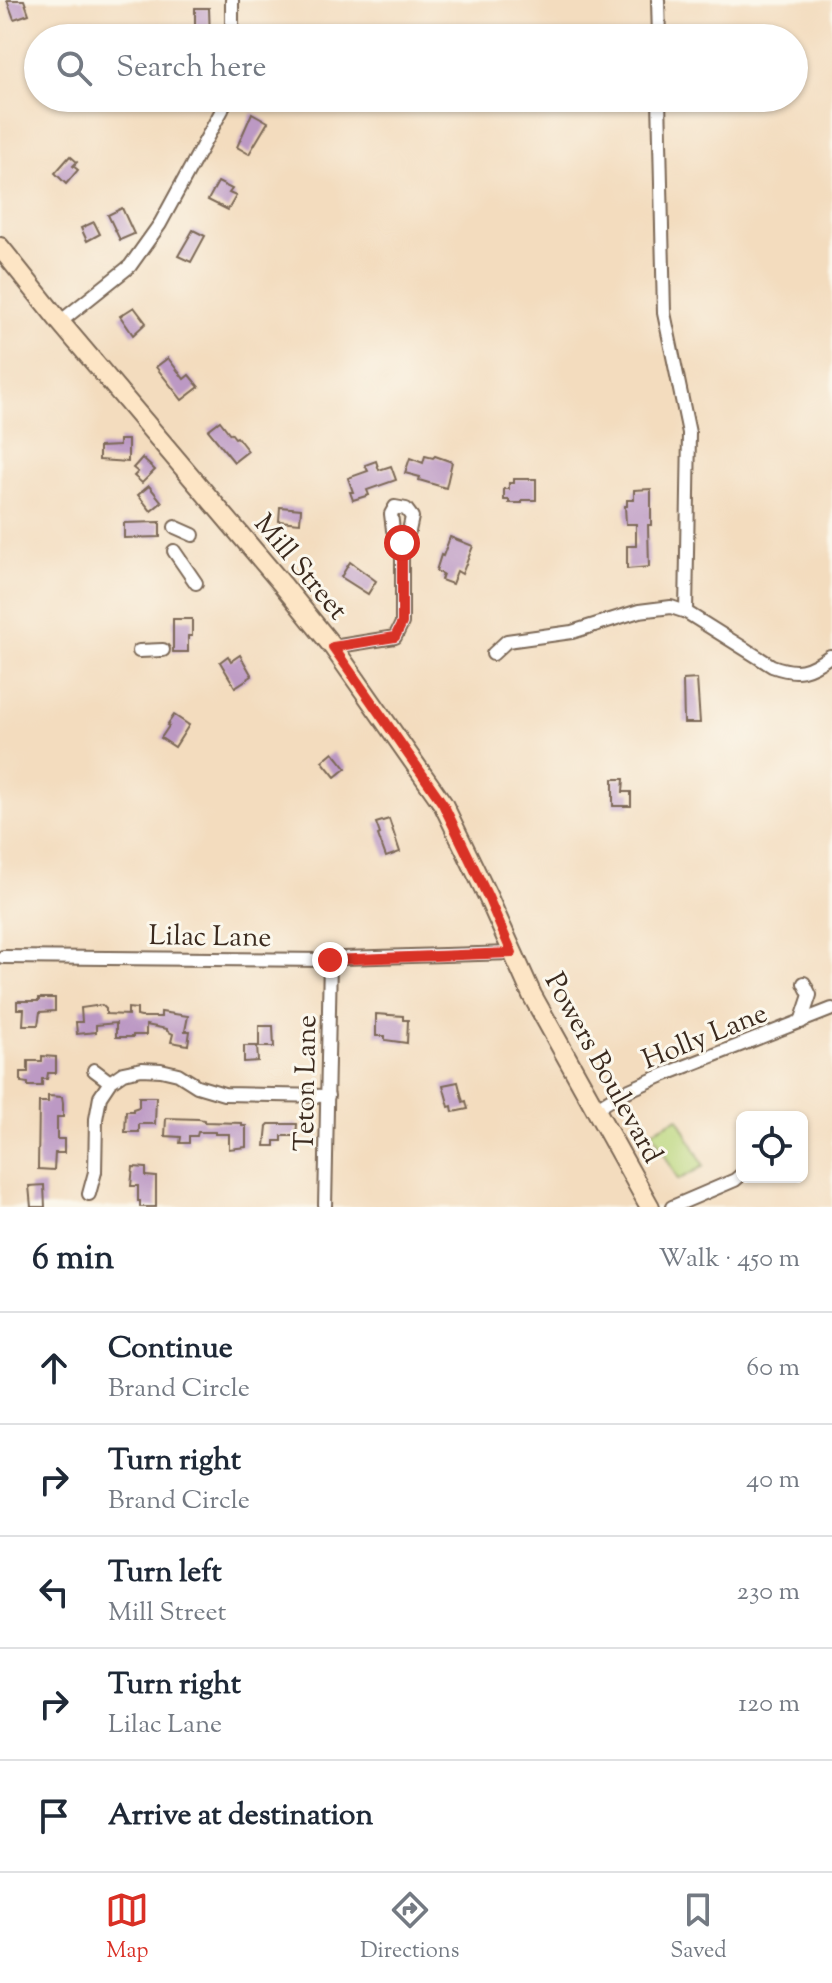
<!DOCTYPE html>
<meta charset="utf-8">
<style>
:root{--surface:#fff;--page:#f6f6f7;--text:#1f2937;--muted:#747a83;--line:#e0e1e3;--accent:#d93025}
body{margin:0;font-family:"Sorts Mill Goudy",serif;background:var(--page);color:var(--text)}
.controls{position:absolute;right:24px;bottom:24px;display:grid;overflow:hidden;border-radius:12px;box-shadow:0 2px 6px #0004}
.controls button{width:72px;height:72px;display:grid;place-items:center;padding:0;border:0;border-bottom:2px solid var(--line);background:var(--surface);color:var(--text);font:40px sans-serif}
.stop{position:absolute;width:24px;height:24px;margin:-18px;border:6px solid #d93025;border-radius:50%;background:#fff}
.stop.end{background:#d93025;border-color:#fff;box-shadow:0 2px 8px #0008}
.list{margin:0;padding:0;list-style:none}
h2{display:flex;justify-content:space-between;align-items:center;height:104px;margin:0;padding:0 32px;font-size:34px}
h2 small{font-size:26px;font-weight:400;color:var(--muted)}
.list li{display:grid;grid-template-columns:52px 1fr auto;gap:24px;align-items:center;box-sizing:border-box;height:112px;padding:0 32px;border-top:2px solid var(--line)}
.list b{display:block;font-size:30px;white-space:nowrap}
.list p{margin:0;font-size:26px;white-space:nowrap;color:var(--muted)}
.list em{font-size:26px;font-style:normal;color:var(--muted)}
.icon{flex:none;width:44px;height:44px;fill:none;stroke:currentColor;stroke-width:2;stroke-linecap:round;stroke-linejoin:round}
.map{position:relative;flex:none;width:832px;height:1207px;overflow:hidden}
.search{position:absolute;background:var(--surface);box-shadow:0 2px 6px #0004;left:24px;right:24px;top:24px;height:88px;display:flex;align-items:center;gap:20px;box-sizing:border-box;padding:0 28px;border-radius:44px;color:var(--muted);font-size:30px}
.sheet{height:664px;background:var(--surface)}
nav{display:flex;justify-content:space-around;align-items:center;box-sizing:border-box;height:112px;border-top:2px solid var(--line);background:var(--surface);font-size:22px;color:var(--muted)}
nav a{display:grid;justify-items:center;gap:4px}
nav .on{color:var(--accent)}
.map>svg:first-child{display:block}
.green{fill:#bad67c;stroke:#7a804d;stroke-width:2}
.building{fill:#bc99c4}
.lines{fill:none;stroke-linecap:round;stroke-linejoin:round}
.minor-casing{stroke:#7b6856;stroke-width:16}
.secondary-casing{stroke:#7b6856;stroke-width:22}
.minor{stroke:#fff;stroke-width:12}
.secondary{stroke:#fde5c5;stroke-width:18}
.route{stroke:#d93025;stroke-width:10}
.labels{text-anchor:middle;stroke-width:6;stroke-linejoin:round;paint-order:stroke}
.street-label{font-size:28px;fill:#3b2a1e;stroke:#fbf7ec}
</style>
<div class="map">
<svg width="832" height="1207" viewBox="0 0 832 1207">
<rect width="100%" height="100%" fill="#fbf7ec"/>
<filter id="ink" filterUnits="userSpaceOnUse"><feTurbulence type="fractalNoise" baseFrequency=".0125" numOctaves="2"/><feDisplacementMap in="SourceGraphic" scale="16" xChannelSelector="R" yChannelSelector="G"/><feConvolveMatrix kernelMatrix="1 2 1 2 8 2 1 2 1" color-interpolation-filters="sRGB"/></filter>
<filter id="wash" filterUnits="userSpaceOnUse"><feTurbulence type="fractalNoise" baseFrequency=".006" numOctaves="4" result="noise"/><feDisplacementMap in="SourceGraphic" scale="32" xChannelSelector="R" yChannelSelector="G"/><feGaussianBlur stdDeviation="1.8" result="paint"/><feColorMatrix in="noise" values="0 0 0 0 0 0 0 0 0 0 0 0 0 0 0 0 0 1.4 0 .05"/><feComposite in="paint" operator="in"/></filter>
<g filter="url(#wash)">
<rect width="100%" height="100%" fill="#f3dcbe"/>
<polygon class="green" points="678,1118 704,1166 678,1180 652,1131"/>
<g id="blocks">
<g class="building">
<polygon points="7,0 24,0 29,14 14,19"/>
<polygon points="195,8 209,8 210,38 195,37"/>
<polygon points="252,113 268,122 249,154 237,147"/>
<polygon points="70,156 77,162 73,166 78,170 66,184 55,173"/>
<polygon points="218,182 232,189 229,193 236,196 228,210 208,200"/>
<polygon points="122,208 134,234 120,240 108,215"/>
<polygon points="94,222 100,234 87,241 81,228"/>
<polygon points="193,230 205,236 191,262 178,256"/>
<polygon points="134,307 146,323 133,335 120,316"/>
<polygon points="168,358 184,379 189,375 199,387 182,400 156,367"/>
<polygon points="220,421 230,434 231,433 235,438 237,437 248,451 234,462 208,430"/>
<polygon points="119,440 128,440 128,462 99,460 99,447 119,446"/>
<polygon points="425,456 433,458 435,456 452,462 446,488 419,480 420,477 405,473 410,458 423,463"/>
<polygon points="142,458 155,470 142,483 134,476 138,472 133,468"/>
<polygon points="376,461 379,470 391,466 396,480 367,490 369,495 353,500 350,492 353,492 348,478 368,471 365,465"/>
<polygon points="514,479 536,479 536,500 522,500 522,503 509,503 509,500 504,500 504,489 509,489 509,483 514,483"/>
<polygon points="149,486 162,502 151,511 138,495"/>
<polygon points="651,489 651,525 648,525 649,567 627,569 627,546 636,546 636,524 626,524 625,506 627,506 627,500 634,500 634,490"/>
<polygon points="280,507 301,509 300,523 279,521"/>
<polygon points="160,522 160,537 124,538 124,523"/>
<polygon points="450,537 473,546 462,574 457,571 452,584 441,580 443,574 436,571 441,555 443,556"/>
<polygon points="350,562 376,581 368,594 341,577"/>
<polygon points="173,619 192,619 192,636 188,636 188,652 173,652"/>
<polygon points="240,655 252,676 235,687 220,662 228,656 231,661"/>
<polygon points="697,679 700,723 684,723 683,680"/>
<polygon points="174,715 189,725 175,747 161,738 169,726 167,725"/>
<polygon points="333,752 346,768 335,777 322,761"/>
<polygon points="613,779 624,779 623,792 631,792 631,806 613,806"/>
<polygon points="389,819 400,852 386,857 378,835 380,834 376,823"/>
<polygon points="39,998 55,998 55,1011 40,1012 38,1025 23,1025 24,1009 17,1009 17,1001 39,1001"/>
<polygon points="102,1005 106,1009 106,1014 128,1015 128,1008 137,1009 137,1016 141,1017 161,1017 161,1012 188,1016 185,1031 190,1031 188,1045 171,1042 173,1034 167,1031 167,1029 146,1025 146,1035 133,1035 133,1037 116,1037 116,1023 96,1025 96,1032 77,1034 76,1022 82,1022 81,1008"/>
<polygon points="376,1014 403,1016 403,1020 408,1020 407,1043 385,1040 385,1036 376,1036"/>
<polygon points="259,1026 273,1026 274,1047 259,1047"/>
<polygon points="244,1046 257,1046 258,1061 244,1062"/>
<polygon points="42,1056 56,1057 56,1073 48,1073 47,1079 42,1079 42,1086 28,1086 28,1083 21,1082 21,1072 28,1072 28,1061 42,1061"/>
<polygon points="458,1082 463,1102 466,1101 468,1109 453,1112 452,1106 449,1107 443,1085"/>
<polygon points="48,1096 62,1097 63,1103 63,1117 57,1117 57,1139 64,1139 64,1153 55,1153 54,1170 38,1169 39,1102 48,1102"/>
<polygon points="139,1097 156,1097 155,1124 139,1124 139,1132 125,1132 126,1111 133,1111 133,1109 139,1107"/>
<polygon points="166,1118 199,1119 204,1120 204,1122 242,1123 242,1126 246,1126 246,1147 229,1149 229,1134 215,1134 215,1132 198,1132 197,1136 189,1136 189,1143 180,1143 181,1137 165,1136"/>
<polygon points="269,1124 297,1124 296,1136 282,1136 282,1141 275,1141 275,1146 265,1146 267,1126"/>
<polygon points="133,1167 146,1168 146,1176 156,1177 156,1207 140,1207 140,1201 138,1201 138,1186 131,1186"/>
<polygon points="44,1185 45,1207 31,1207 29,1186"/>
</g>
</g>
</g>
<g filter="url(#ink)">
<use href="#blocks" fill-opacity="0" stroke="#7b6856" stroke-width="2"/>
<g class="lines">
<g class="minor-casing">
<g id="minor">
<polyline points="232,0 232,38"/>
<polyline points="658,0 659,38"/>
<polyline points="659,98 664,313 689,433 686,612"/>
<polyline points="60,322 130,266 160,224 222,110 226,98"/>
<polyline points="175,527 193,535"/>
<polyline points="174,551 196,583"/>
<polyline points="333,647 395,637 402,623 402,543 393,530 391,514 395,507 406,509 412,517 409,531 402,543"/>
<polyline points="139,651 163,650"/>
<path d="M493,654L507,641L572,632L639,611L671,607L686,612L772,666C797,675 808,672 830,656"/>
<polyline points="3,957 330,960 343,958 512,953"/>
<polyline points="801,1022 810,995 804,983"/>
<polyline points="94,1070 110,1082"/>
<polyline points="595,1109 616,1096 661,1076 832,1009"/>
<polyline points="89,1194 95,1172 96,1119 100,1097 110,1082 123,1073 142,1069 161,1070 178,1074 197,1086 224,1094 328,1096"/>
<polyline points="325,1207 330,960"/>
<polyline points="672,1207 735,1180 742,1174"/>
</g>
</g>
<g class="secondary-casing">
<polyline id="secondary" points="0,247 60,322 282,584 333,647 443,804 488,897 532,995 650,1207"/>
</g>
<use href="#minor" class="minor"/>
<use href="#secondary" class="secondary"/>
</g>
</g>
<g class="lines" filter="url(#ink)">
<polyline class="route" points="330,960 512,953 488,897 443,804 333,647 395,637 402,623 402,543"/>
</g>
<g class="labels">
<g class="street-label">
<text transform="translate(302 566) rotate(50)" y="10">Mill Street</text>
<text transform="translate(210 935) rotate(1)" y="10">Lilac Lane</text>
<text transform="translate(704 1035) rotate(-22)" y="10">Holly Lane</text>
<text transform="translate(605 1067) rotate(61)" y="10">Powers Boulevard</text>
<text transform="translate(304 1083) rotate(-89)" y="10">Teton Lane</text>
</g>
</g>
</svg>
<div class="controls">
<button><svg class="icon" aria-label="locate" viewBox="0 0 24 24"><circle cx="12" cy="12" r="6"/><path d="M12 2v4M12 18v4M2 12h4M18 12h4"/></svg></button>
</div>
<div class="stop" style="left:402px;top:543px"></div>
<div class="stop end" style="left:330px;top:960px"></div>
<div class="search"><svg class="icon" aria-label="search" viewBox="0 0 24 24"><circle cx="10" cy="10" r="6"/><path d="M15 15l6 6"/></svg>Search here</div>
</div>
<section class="sheet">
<h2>6 min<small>Walk · 450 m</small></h2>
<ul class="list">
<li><svg class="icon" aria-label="ahead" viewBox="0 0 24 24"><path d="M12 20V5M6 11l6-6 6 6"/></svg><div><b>Continue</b><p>Brand Circle</p></div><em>60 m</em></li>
<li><svg class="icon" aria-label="right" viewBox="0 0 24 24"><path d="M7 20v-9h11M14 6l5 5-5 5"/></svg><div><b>Turn right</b><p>Brand Circle</p></div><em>40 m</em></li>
<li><svg class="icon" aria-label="left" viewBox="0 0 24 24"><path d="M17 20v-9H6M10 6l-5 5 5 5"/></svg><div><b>Turn left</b><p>Mill Street</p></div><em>230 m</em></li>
<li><svg class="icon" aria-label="right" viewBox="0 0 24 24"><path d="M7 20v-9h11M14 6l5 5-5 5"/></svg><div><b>Turn right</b><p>Lilac Lane</p></div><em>120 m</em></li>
<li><svg class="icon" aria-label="arrive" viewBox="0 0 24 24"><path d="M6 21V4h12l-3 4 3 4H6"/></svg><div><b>Arrive at destination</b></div></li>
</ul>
</section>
<nav>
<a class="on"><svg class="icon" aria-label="map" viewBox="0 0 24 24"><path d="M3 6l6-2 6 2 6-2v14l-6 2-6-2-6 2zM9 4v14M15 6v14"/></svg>Map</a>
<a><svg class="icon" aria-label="directions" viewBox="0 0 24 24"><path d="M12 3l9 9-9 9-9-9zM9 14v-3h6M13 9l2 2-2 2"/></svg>Directions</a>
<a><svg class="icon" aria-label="saved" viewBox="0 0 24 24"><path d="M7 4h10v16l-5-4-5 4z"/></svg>Saved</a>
</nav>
